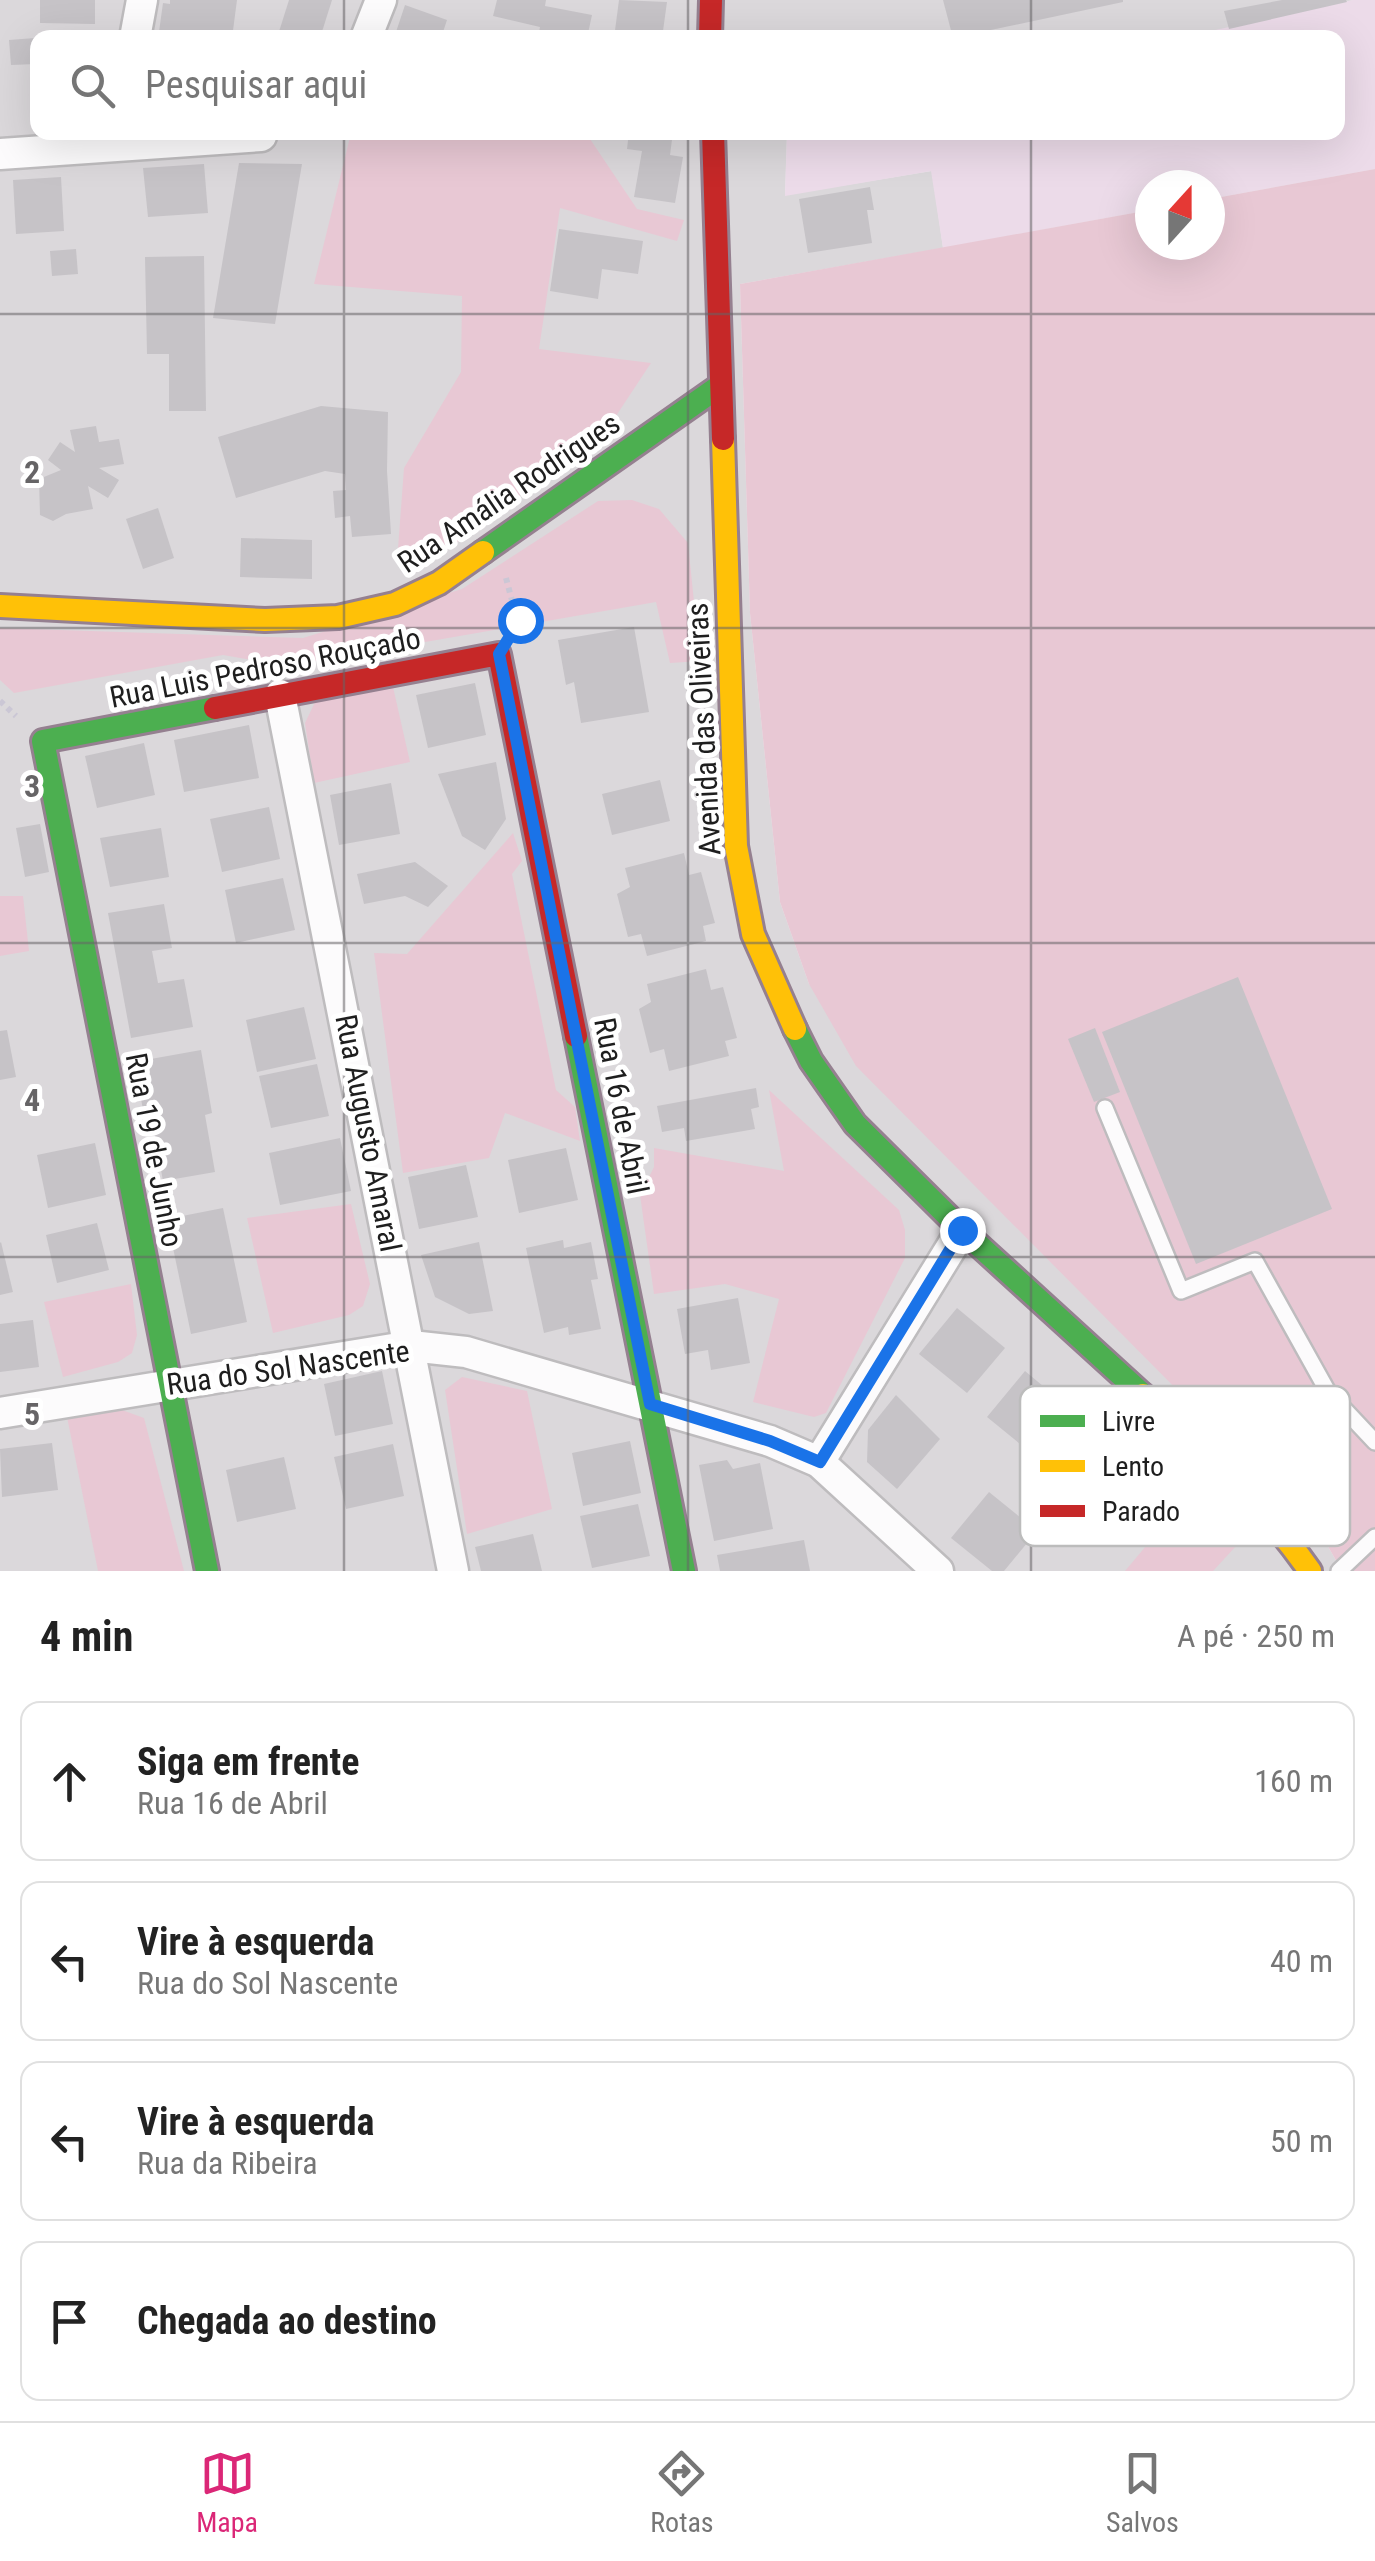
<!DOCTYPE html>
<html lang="pt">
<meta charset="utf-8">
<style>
:root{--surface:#fff;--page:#f6f6f6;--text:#222;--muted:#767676;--line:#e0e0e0;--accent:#db2777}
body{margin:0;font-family:"Roboto Condensed",sans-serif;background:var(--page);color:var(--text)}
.compass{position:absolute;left:1135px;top:170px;width:90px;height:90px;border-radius:50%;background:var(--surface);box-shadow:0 10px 40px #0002;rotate:21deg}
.stop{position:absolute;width:30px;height:30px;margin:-22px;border:8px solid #1a73e8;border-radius:50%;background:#fff}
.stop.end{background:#1a73e8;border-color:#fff;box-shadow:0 2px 10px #0008}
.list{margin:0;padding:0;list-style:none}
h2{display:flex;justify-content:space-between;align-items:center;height:130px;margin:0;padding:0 40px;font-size:42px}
h2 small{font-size:32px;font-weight:400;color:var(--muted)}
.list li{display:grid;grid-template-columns:65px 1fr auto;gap:30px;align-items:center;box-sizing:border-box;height:160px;margin:0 20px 20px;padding:0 20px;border:2px solid var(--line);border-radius:20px}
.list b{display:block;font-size:38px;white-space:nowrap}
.list p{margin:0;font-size:32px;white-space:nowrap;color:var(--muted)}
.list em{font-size:32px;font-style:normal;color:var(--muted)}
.icon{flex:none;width:55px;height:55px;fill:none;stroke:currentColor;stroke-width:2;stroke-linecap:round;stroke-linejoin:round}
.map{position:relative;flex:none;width:1375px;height:1571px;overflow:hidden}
.search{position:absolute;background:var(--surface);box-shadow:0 10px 40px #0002;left:30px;right:30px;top:30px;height:110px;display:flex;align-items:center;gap:25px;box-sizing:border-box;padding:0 35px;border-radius:20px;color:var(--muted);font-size:38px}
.sheet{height:850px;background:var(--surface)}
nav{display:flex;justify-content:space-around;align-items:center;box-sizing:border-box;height:140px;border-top:2px solid var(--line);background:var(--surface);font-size:28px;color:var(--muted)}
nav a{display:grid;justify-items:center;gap:5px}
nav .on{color:var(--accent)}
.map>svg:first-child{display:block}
.residential{fill:#dbd8db}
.farmland{fill:#ecdbe9}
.grass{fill:#e8c8d4}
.building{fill:#c6c3c7}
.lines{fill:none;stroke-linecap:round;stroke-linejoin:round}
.lane-casing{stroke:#bebcbe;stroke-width:20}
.street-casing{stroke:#bebcbe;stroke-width:35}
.fast-casing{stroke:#958090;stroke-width:28}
.slow-casing{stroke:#958090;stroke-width:28}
.jam-casing{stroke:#958090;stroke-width:28}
.path{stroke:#cbc7d5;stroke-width:6;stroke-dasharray:5 5;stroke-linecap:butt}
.lane{stroke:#fcfbfc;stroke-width:15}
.street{stroke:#fcfbfc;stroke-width:30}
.fast{stroke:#4caf50;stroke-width:22}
.slow{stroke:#ffc107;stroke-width:22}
.jam{stroke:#c62828;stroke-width:22}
.route{stroke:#1a73e8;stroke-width:12}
.grid{fill:none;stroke:#666466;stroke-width:2.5;stroke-opacity:0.55}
.labels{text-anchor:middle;stroke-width:10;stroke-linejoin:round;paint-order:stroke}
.street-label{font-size:30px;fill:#1e1e1e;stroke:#fff}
.key{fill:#fff;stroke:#bcbcbc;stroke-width:2.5}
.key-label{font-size:28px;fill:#1e1e1e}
.grid-label{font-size:32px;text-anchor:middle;font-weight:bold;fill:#666466;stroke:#fff;stroke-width:10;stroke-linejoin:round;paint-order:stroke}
</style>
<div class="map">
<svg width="1375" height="1571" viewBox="0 0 1375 1571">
<rect width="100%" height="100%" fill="#ece7ec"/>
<polygon class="residential" points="0,0 1353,0 1183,38 38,38 38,132 787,132 785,195 932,171 943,248 740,284 750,613 780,902 809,984 1201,1411 1322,1536 1342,1571 0,1571"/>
<polygon class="farmland" points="1353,0 1375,0 1375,169 1210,199 1210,185 1150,185 1150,210 943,248 931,171 785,196 787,133 1338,132 1338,38 1183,37"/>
<g class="grass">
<polygon points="351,133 586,133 637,209 684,220 677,241 560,208 539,349 651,363 606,431 440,555 397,562 404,468 461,372 462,296 314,284"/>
<polygon points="1375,169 1375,1571 1342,1571 1322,1536 856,1066 809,984 780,902 750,613 740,284 1150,210 1150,245 1210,245 1210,199"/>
<polygon points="632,500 659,509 688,543 700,661 670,663 656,602 287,666 223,655 14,693 0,680 0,628 303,638 462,589 598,501"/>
<polygon points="393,687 410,762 314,783 305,723 317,698"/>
<polygon points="513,833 522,861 512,874 556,1090 575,1107 580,1141 505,1113 489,1158 403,1173 374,953 407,954"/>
<polygon points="0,896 23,896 29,951 0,956"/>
<polygon points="769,1090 899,1210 905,1230 905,1258 826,1413 814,1417 753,1402 779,1299 725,1284 654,1294 640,1195 654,1167 654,1148 784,1171"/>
<polygon points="351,1204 370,1284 363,1306 349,1315 273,1333 247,1218"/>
<polygon points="131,1284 137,1335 132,1353 118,1362 63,1377 44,1302"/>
<polygon points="462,1377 527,1391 552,1509 467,1534 445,1390"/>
<polygon points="122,1410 144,1418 184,1571 98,1571 67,1417"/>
<polygon points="1189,1495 1237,1545 1213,1571 1125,1571"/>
</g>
<g class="building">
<polygon points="40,0 95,0 95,24 40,23"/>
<polygon points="170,0 237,0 232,38 159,32 163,3 170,4"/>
<polygon points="289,0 332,0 320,38 277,38"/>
<polygon points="497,0 546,0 545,6 592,15 587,38 538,38 540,27 493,16"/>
<polygon points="619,0 667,2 662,38 614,38"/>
<polygon points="943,0 1123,0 1123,2 953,38"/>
<polygon points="1282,0 1346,0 1347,2 1229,29 1224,11"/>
<polygon points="405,5 447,20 441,38 394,38"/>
<polygon points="35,38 36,64 11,65 9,40"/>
<polygon points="629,132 673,132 670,155 683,157 675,203 634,197 642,151 627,149"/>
<polygon points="239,163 302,164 275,324 213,318"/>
<polygon points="204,164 208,213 148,217 143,168"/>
<polygon points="61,177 64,231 16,234 13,180"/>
<polygon points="870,187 874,210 867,210 872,243 808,253 799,199"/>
<polygon points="559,229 643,241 638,274 602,269 598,299 550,291"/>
<polygon points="76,249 78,274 52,276 50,251"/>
<polygon points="204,256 206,411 169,411 169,354 147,354 145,257"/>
<polygon points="321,406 388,412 387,471 391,534 352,537 350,516 335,518 333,491 346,490 345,474 325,471 236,498 218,437"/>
<polygon points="96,426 99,442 119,439 124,464 99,468 119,480 108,498 88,486 93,509 66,514 53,521 40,515 39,479 61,470 48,460 60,442 75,452 70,430"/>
<polygon points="158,508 174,558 143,569 126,519"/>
<polygon points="241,538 312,540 312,579 240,577"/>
<polygon points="634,627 649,712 581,723 574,682 566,685 558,640"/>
<polygon points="475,683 486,735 428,748 416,695"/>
<polygon points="249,725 259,778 184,792 174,740"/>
<polygon points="144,743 155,795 97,808 85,756"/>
<polygon points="496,762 506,819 485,850 462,836 438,774"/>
<polygon points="660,780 670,821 612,835 602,794"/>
<polygon points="391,783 400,834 339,845 330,795"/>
<polygon points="269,807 280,859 222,872 210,819"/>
<polygon points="40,824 49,872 25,877 16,828"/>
<polygon points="161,828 169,877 110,887 100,838"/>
<polygon points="684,853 689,875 701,872 715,923 703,926 706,941 647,956 641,934 628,937 617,894 630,887 625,868"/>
<polygon points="415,862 448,886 428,907 405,896 364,904 357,874"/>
<polygon points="283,878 295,930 236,943 225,890"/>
<polygon points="164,904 172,948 152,951 158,983 184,979 193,1027 131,1038 108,913"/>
<polygon points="706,969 711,990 723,987 737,1038 725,1041 729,1056 669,1071 664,1049 650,1053 639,1009 651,1002 647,984"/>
<polygon points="1238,977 1332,1209 1196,1264 1102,1032"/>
<polygon points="304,1007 316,1059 257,1072 246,1020"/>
<polygon points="1095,1028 1120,1092 1094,1102 1068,1039"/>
<polygon points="7,1030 16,1077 0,1080 0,1031"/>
<polygon points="201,1050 212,1113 205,1115 215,1172 163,1181 152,1119 145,1120 134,1062"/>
<polygon points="317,1064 329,1116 271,1128 259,1076"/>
<polygon points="756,1088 759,1107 751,1109 755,1129 686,1141 684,1128 662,1132 657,1106"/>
<polygon points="340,1138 351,1191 280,1205 269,1153"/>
<polygon points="95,1143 106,1195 48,1208 37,1155"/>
<polygon points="566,1148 578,1200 519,1213 508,1160"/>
<polygon points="466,1165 478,1217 419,1229 408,1177"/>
<polygon points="223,1208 247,1322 191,1334 167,1219"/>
<polygon points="97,1223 109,1270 57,1283 46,1235"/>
<polygon points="563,1240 564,1248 591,1242 598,1279 591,1280 601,1329 569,1335 568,1327 544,1333 526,1248"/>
<polygon points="1,1242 13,1292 0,1295 0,1243"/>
<polygon points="479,1242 493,1311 469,1314 435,1297 421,1255"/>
<polygon points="738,1298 750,1363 711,1370 708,1350 685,1354 677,1309"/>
<polygon points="957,1308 1005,1348 967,1393 919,1354"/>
<polygon points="33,1320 39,1367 0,1372 0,1324"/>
<polygon points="382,1371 393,1424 335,1436 324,1384"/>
<polygon points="1025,1371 1073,1411 1060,1428 1099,1459 1060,1507 1021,1476 1036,1457 987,1417"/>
<polygon points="896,1395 940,1439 897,1489 867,1462 868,1430"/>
<polygon points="630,1441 641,1493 583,1506 572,1453"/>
<polygon points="52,1443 58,1490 2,1497 0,1449"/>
<polygon points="393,1444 404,1496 346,1509 334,1457"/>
<polygon points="284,1457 296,1509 237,1522 226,1470"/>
<polygon points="727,1460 733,1469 760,1463 773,1529 714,1541 699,1465"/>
<polygon points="989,1492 1037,1531 1004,1571 992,1571 951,1538"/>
<polygon points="638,1504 650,1556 592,1568 580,1516"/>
<polygon points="533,1534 542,1571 481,1571 475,1547"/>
<polygon points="804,1540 810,1571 720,1571 717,1555"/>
</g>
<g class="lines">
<g class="lane-casing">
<g id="lane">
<polyline points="1105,1108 1181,1291 1255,1261 1328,1392 1375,1442"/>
<polyline points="1339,1571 1375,1537"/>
</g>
</g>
<g class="street-casing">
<g id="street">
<polyline points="135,38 142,0"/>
<polyline points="366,38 381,0"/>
<polyline points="0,154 261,136"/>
<polyline points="280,695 453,1571"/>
<polyline points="0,1413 411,1346 466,1352 770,1441 819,1462 938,1571"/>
<polyline points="819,1462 962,1230"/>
</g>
</g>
<g class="fast-casing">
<g id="fast">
<polyline points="483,552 721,385"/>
<polyline points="795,1029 811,1061 855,1124 962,1230 1143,1395"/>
<polyline points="576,1036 684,1571"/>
<polyline points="207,1571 43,741 215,708"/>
</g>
</g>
<g class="slow-casing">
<g id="slow">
<polyline points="723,439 736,846 753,934 795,1029"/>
<polyline points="0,606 265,620 338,617 395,604 439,583 483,552"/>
<path d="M1143,1395C1204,1451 1263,1503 1310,1571"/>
</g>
</g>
<g class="jam-casing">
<g id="jam">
<polyline points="710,38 711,0"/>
<polyline points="713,132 723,439"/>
<polyline points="215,708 499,654 576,1036"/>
</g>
</g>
<g class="path">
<polyline points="506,578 518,623"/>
<polyline points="0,701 16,716"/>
</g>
<use href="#lane" class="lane"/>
<use href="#street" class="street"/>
<use href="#fast" class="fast"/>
<use href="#slow" class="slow"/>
<use href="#jam" class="jam"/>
</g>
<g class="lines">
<polyline class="route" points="520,620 499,654 650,1404 770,1441 820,1462 962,1230"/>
</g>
<path class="grid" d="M344,0V38M688,0V38M1031,0V38M344,132V1571M688,132V1571M1031,132V1571M0,314H1375M0,628H1375M0,943H1375M0,1257H1375"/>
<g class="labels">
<g class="street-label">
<text transform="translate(509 493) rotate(-34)" y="10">Rua Amália Rodrigues</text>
<text transform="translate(265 668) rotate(-11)" y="10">Rua Luis Pedroso Rouçado</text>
<text transform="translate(704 729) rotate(-93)" y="10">Avenida das Oliveiras</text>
<text transform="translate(621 1106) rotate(79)" y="10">Rua 16 de Abril</text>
<text transform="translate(368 1133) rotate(79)" y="10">Rua Augusto Amaral</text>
<text transform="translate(154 1150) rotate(79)" y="10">Rua 19 de Junho</text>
<text transform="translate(288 1368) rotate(-8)" y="10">Rua do Sol Nascente</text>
</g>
</g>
<rect x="1020" y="1386" width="330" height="160" rx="15" class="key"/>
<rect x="1040" y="1415" width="45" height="12" fill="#4caf50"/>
<rect x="1040" y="1460" width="45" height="12" fill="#ffc107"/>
<rect x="1040" y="1505" width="45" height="12" fill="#c62828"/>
<g class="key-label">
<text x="1102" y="1431">Livre</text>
<text x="1102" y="1476">Lento</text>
<text x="1102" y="1521">Parado</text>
</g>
<g class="grid-label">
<text x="32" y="483">2</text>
<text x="32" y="797">3</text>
<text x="32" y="1111">4</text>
<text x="32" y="1425">5</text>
</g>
</svg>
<svg class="compass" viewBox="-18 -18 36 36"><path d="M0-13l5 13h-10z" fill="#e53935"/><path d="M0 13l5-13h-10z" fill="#767676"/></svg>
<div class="stop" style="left:520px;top:620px"></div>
<div class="stop end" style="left:962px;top:1230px"></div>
<div class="search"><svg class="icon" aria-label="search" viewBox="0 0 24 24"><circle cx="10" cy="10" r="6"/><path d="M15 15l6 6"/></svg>Pesquisar aqui</div>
</div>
<section class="sheet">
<h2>4 min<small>A pé · 250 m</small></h2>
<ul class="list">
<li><svg class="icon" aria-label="ahead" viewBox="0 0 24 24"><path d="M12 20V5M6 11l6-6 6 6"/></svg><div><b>Siga em frente</b><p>Rua 16 de Abril</p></div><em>160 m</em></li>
<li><svg class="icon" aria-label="left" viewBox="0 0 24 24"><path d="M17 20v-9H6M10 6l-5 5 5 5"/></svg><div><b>Vire à esquerda</b><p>Rua do Sol Nascente</p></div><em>40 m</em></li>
<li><svg class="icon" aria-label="left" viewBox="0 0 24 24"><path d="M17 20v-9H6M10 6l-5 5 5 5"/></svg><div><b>Vire à esquerda</b><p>Rua da Ribeira</p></div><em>50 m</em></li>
<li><svg class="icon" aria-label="arrive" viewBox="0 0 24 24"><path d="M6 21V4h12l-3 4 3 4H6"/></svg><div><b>Chegada ao destino</b></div></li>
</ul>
</section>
<nav>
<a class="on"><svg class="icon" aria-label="map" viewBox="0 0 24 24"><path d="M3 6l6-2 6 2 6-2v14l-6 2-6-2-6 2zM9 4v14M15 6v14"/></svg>Mapa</a>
<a><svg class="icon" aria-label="directions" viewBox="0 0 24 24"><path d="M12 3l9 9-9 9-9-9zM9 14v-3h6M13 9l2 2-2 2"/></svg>Rotas</a>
<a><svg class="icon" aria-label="saved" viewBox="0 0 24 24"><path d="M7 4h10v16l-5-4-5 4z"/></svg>Salvos</a>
</nav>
